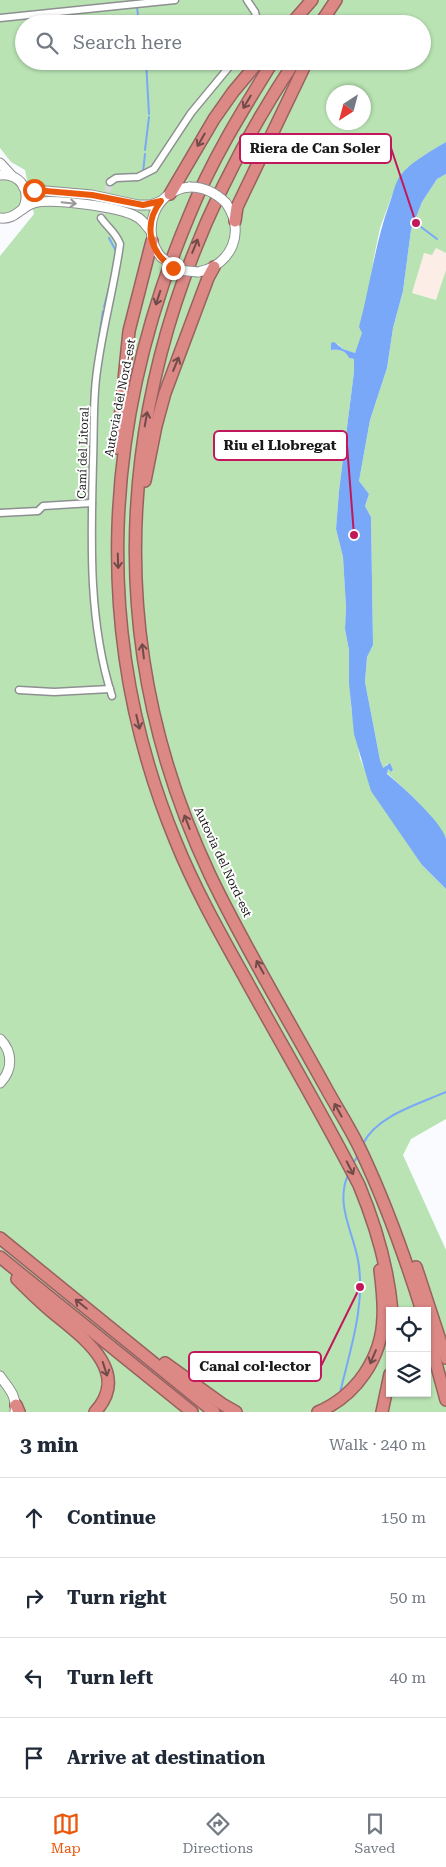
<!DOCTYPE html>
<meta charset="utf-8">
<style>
:root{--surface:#fff;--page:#f2f2f3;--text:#1f2937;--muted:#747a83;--line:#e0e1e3;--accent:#ea580c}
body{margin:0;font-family:"Roboto Serif",serif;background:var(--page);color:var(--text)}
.controls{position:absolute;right:15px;bottom:15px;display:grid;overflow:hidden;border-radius:0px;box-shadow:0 1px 4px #0004}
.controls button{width:45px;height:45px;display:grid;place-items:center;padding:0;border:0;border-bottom:1px solid var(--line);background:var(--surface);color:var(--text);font:25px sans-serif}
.compass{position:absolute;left:326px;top:85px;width:45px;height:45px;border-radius:50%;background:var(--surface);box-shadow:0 1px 4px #0004;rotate:216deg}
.stop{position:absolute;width:15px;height:15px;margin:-11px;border:4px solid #ea580c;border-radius:50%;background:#fff}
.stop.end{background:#ea580c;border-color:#fff;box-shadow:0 1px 5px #0008}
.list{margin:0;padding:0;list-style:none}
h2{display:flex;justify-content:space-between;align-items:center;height:65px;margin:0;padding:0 20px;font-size:21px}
h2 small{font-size:16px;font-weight:400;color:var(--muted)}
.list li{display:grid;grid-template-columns:32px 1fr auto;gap:15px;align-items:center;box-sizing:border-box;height:80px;padding:0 20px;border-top:1px solid var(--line)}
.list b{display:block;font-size:19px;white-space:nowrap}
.list em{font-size:16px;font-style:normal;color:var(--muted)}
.icon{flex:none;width:28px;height:28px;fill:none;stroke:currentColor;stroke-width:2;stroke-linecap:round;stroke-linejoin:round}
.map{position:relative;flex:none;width:446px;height:1412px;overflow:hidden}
.search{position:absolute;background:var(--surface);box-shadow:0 1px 4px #0004;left:15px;right:15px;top:15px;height:55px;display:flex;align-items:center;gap:12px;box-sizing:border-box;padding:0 18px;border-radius:28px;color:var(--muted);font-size:19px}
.sheet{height:385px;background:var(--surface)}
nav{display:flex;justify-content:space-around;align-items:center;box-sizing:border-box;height:70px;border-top:1px solid var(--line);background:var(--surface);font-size:14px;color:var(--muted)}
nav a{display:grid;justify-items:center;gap:2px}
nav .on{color:var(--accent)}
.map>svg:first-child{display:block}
.industrial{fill:#fceee7}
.green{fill:#b9e3b3;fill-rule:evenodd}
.water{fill:#78a8f7}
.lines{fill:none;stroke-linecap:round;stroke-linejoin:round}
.stream{stroke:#78a8f7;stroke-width:2}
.minor-tunnel{stroke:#d7d9dc;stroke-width:6;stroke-dasharray:6 3;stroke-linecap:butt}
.minor-casing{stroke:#8d8f91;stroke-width:9}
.secondary-casing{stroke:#8d8f91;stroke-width:11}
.motorway-casing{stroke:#986160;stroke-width:14}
.minor{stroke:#fff;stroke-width:6}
.secondary{stroke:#fff;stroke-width:9}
.motorway{stroke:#dc8885;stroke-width:11}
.secondary-bridge-casing{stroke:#8d8f91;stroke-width:11;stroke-linecap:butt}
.secondary-bridge{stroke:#fff;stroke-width:9}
.oneway{stroke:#714b4a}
.oneway2{stroke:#989898}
.route{stroke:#ea580c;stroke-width:6}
.labels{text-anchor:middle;stroke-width:4;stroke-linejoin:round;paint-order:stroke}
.street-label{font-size:12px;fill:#19191a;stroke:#fff}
.leader{fill:none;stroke:#c2185b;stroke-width:2}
.callout-dot{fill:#c2185b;stroke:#fff;stroke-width:2}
.callout{fill:#fff;stroke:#c2185b;stroke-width:2}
.callout-label{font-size:14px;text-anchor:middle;font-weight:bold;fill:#19191a}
</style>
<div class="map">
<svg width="446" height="1412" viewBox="0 0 446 1412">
<rect width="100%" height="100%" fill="#f9fbfe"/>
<polygon class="industrial" points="436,248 446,253 446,270 437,300 412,293 424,253"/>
<g class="green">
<path d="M0,0H446V142L420,158L398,179L380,228L374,257L363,333L355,353L343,349L338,344L331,350C339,349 345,350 349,358L354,359V372L339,491L336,529L343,557L346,607L345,629L349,650L351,707L360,758L366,773L422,865L446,889V1119L411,1139L403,1155L446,1250V1412H0V256L34,214L25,170L11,162L0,148ZM24,24H422V61H24ZM334,92H364V122H334ZM390,1311H427V1393H390Z"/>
<path d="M446,174V253L436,248L432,255L424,253L412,293L436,300L446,270V839C432,813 409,793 387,773L388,769L391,772L393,770L390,764H387L383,769L380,760L365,682L367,657L373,645L371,517L365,506L369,494L359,481L370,420L387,368L393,328L403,291L411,230L422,202L437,179Z"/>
<path d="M6,179C30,186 24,217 0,213V180Z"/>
</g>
<path class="water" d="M446,142V174L437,179L422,202L411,230L403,291L393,328L387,368L370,420L359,481L369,494L365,506L371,517L373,645L367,657L365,682L380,760L383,768L390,763L393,770L391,772L388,769L387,774C402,786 442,822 446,839C446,852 446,876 446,889L422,865L371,791L354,734L349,683V650L345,629L346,607L343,557L336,529L339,491L354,372V359L349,358C345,350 339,349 331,350V343L334,342L343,349L355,353L362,333L359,327C370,286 375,244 389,205C392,197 394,187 398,179C407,164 431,151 446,142Z"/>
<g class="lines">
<g class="stream">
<polyline points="137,7 139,24"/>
<polyline points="146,61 149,114"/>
<polyline points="145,150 149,117"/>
<polyline points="143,172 145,154"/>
<polyline points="413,221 437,239"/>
<polyline points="109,238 116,251"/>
<polyline points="104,307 111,280"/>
<polyline points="96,358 103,311"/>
<polyline points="90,467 91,422"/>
<polyline points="89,500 89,490"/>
<path d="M363,1144C376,1116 419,1104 446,1092"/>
<polyline points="353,1164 358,1155"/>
<path d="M340,1393C350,1350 366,1304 358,1260C353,1232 335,1204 348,1175"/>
</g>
<polyline class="minor-tunnel" points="101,218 110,182"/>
<g class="minor-casing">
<g id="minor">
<polyline points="247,0 255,12 258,24"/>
<polyline points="0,18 175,0"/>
<polyline points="110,182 116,178 138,177 154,169 191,113 234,61"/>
<path d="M101,218C108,228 116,233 120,244C114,289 101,333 96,379C93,406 94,435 93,462C91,540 88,621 112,696"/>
<polyline points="0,513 38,511 43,506 92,503"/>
<polyline points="19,690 54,692 110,689"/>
</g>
</g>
<g class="secondary-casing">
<g id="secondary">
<polyline points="0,163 12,176"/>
<path d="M0,175C20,173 32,191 23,209"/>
<polyline points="23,186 34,190 92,195 138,205 151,205 161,201"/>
<path d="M0,218C16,220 20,207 34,203C52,198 121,207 137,217C143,220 146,226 150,230"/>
<path d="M161,257C140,231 154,190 190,187"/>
<path d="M198,272C232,265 246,232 226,203"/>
<path d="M0,1039C13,1052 13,1070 0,1083"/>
<path d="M0,1376C8,1388 17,1395 15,1411"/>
</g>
</g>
<g class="motorway-casing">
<g id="motorway">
<polyline points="291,24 312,0"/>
<polyline points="320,24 336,0"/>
<path d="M273,61C242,111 211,161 189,216C103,420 90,635 176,842C195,889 220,933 245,978C283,1047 323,1115 359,1185C376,1226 388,1266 392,1311"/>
<path d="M295,61C129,311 79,597 210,875C245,948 287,1017 326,1088C338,1110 352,1131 362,1153C386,1204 405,1257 422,1311"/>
<polyline points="170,194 214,119 233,92 259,61"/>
<polyline points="235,221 237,207 307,61"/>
<polyline points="117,448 129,331 152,241"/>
<polyline points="145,481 156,426 165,393 208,278 214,267"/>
<polyline points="0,1238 214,1412"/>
<polyline points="0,1257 192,1412"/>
<polyline points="416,1267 446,1358"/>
<path d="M17,1279C28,1290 39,1301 51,1311C80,1335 133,1371 95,1412"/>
<polyline points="427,1330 446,1400"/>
<polyline points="165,1363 222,1404 236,1412"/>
<polyline points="16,1405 19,1412"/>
<path d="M318,1412C356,1396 382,1358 383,1317C384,1302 382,1286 380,1270"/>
<polyline points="382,1412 390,1374"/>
</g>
</g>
<use href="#minor" class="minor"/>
<use href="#secondary" class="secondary"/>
<use href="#motorway" class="motorway"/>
<g class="secondary-bridge-casing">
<g id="secondary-bridge">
<path d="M190,187C205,187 216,193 226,203"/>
<polyline points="161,257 178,270 198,272"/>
</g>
</g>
<use href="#secondary-bridge" class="secondary-bridge"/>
</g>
<defs><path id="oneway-shaft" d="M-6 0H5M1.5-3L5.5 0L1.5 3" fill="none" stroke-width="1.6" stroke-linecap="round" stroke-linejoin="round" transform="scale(1.25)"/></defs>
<g class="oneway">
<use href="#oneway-shaft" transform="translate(247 102) rotate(121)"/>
<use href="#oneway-shaft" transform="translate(201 140) rotate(120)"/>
<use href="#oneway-shaft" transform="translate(195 246) rotate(-68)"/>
<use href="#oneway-shaft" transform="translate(158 298) rotate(108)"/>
<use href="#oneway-shaft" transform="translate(176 364) rotate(-68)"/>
<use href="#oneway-shaft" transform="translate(146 419) rotate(-80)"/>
<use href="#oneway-shaft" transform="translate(118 561) rotate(88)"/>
<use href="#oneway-shaft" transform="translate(143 651) rotate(-97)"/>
<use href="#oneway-shaft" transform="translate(138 722) rotate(77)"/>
<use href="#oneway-shaft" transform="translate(187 822) rotate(-111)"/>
<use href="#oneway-shaft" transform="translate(260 967) rotate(-119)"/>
<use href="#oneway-shaft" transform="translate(338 1110) rotate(-119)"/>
<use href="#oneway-shaft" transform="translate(350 1168) rotate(63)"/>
<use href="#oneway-shaft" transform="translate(81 1304) rotate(-141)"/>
<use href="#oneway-shaft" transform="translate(373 1357) rotate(113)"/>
<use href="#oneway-shaft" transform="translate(105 1369) rotate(72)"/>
</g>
<use class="oneway2" href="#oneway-shaft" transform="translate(69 203) rotate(6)"/>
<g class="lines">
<path class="route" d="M34,190L92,195L143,205L161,201C143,224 149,252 173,268"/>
</g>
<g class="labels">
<g class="street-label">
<text transform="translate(120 398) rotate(-79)" y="4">Autovia del Nord-est</text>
<text transform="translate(83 453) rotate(-88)" y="4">Camí del Litoral</text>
<text transform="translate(223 862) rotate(65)" y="4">Autovia del Nord-est</text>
</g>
</g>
<path class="leader" d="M416 223L391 148M354 535L347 445M360 1287L321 1366"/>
<g class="callout-dot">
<circle cx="416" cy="223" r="5"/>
<circle cx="354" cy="535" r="5"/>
<circle cx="360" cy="1287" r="5"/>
</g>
<g class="callout">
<rect x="240" y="134" width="151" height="29" rx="5"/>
<rect x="214" y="431" width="133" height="29" rx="5"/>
<rect x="189" y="1352" width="132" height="29" rx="5"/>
</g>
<g class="callout-label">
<text x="315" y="153">Riera de Can Soler</text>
<text x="280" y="450">Riu el Llobregat</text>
<text x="255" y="1371">Canal col·lector</text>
</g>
</svg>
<div class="controls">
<button><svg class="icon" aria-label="locate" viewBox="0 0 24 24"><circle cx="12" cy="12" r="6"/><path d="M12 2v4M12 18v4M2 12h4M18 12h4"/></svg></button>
<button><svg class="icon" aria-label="layers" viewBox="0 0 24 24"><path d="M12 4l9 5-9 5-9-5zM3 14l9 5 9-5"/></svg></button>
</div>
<svg class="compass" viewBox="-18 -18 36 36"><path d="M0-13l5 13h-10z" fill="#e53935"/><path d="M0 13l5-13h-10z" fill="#747a83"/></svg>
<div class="stop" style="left:34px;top:190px"></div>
<div class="stop end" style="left:173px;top:268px"></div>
<div class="search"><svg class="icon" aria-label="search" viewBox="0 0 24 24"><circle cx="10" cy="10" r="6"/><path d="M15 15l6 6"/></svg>Search here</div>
</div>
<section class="sheet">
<h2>3 min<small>Walk · 240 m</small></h2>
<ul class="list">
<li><svg class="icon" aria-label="ahead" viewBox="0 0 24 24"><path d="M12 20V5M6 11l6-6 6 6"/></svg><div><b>Continue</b></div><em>150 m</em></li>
<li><svg class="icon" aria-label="right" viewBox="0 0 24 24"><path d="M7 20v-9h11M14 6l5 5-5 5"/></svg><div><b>Turn right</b></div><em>50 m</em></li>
<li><svg class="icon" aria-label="left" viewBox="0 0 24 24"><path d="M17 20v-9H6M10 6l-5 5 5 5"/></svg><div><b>Turn left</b></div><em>40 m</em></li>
<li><svg class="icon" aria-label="arrive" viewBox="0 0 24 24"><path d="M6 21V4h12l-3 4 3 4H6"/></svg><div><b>Arrive at destination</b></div></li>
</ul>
</section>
<nav>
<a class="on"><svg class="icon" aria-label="map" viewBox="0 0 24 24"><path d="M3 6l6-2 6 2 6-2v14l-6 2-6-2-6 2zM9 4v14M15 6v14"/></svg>Map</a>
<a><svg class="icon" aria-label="directions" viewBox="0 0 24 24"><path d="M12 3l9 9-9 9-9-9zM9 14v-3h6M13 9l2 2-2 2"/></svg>Directions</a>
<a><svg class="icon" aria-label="saved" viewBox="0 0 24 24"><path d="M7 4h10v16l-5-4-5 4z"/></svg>Saved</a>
</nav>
